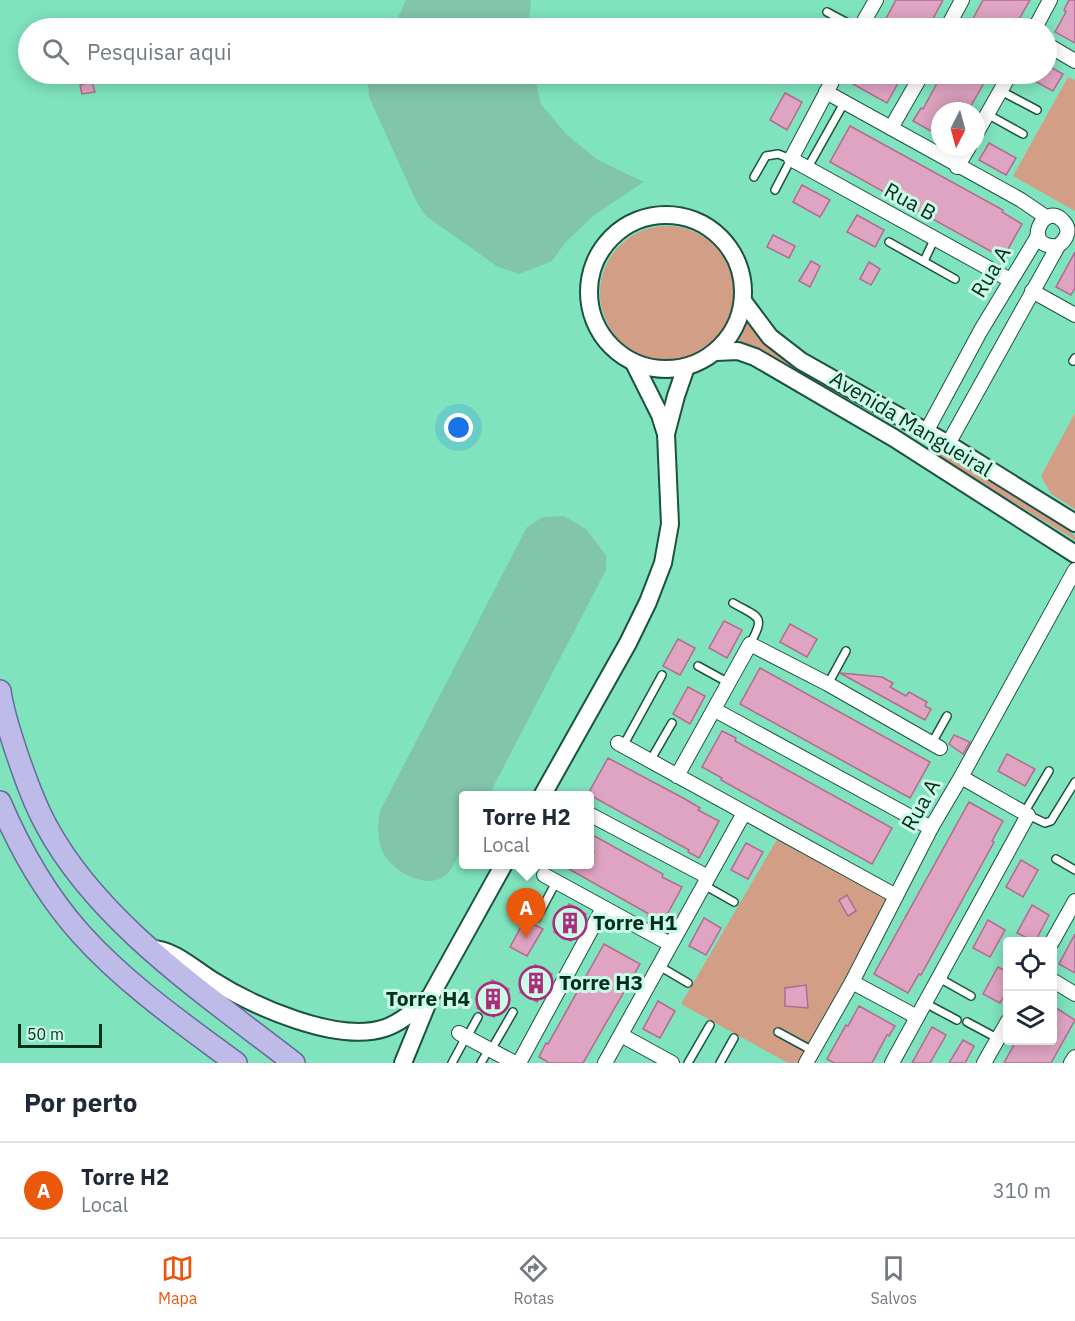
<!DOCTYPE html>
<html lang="pt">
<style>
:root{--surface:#fff;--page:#f2f2f3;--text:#1f2937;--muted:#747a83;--line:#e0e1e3;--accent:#ea580c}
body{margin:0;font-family:"IBM Plex Sans",sans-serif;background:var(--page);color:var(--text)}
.controls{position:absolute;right:18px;bottom:18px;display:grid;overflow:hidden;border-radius:6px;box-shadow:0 3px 15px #0003}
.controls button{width:54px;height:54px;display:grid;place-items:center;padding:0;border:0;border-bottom:2px solid var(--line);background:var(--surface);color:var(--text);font:30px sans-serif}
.compass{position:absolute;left:931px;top:102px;width:54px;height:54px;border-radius:50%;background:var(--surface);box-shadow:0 3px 15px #0003;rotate:186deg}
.scale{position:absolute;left:18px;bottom:15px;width:84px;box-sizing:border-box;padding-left:6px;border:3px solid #002e20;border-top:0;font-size:16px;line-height:21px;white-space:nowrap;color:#002e20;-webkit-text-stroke:4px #cbfae6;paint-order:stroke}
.you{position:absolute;left:459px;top:428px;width:21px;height:21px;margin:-15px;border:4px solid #fff;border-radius:50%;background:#1a73e8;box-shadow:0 0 0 9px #1a73e833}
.badge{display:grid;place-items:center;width:39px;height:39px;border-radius:50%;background:var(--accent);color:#fff;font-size:20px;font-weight:700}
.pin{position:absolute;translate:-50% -50px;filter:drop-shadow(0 2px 3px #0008)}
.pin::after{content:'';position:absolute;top:32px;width:21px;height:18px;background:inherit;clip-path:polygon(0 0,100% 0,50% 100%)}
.popup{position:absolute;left:459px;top:791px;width:135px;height:78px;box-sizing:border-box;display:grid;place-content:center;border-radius:6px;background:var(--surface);filter:drop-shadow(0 2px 4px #0005);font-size:20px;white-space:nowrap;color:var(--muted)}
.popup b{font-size:22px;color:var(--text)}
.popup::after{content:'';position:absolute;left:50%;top:100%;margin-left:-12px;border:12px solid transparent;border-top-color:var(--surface)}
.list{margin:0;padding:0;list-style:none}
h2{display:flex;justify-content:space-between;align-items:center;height:78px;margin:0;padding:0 24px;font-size:26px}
h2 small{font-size:20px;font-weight:400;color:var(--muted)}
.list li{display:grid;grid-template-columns:39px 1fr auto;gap:18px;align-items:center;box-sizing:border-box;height:96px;padding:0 24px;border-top:2px solid var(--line)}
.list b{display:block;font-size:22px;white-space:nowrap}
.list p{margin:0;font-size:20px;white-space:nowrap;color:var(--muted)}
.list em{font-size:20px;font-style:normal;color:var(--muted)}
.icon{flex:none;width:33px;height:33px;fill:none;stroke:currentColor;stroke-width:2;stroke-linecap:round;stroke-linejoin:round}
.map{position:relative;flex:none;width:1075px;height:1063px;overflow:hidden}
.search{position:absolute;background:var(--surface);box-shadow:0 3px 15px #0003;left:18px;right:18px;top:18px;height:66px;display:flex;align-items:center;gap:15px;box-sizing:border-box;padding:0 21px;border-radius:33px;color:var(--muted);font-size:22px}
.sheet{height:174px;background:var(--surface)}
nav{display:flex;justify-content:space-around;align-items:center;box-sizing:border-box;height:84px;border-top:2px solid var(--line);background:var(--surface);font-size:16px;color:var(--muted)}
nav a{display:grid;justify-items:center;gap:3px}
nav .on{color:var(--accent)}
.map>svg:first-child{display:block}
.green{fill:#d29e85}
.water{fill:#81c5aa}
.building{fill:#dfa4c2;stroke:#b56892;stroke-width:1.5}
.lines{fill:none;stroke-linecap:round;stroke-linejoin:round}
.service-casing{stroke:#1c5340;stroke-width:10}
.minor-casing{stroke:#1c5340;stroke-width:16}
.tertiary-casing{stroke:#1c5340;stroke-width:20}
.primary-casing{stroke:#616c9a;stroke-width:24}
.service{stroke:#fff;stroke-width:7}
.minor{stroke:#fff;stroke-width:14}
.tertiary{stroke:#fff;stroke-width:16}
.primary{stroke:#bfbbe9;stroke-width:21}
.labels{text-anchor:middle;stroke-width:6;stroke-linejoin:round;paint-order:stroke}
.street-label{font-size:21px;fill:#002e20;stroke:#cbfae6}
.poi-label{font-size:21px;font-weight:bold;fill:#002e20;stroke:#cbfae6;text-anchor:start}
</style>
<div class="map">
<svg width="1075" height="1063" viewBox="0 0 1075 1063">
<rect width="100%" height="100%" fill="#7fe4be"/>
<g class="green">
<polygon points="1068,77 1075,80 1075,211 1013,176"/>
<circle cx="667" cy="293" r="67"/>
<polygon points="747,320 761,339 776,352 931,442 909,433 850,399 815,384 740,342 738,338"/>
<polygon points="1075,413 1075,509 1051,494 1041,476"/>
<polygon points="942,450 1003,484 1033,508 1072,533 1075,536 1075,540 929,451"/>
<polygon points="779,836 884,894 888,900 888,907 801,1063 788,1063 681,1004"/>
</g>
<g class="water">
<polygon points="406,0 531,0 528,28 393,28"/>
<polygon points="372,74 534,74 541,104 567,135 598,160 644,182 593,216 565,243 552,261 519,274 498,267 426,216 417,203 369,97 368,81"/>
<path d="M564,516L586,529L606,555V570L489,795L463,796C463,809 466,835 462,847C459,854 452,870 446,875C426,892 388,869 381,848C377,835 378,825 380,811L527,527L543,517Z"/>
</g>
<g class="building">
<polygon points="896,0 943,0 928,28 887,28 882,26"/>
<polygon points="983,0 1030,0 1014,28 974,28 969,26"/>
<polygon points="1069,0 1075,0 1075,43 1055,32 1066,12 1064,10"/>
<polygon points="1047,65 1063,74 1053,91 1022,74 1047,74"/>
<polygon points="856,74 870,74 884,81 888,74 903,74 887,103 851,83"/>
<polygon points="942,74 955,74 970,81 974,74 989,74 968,111 940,111 940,136 913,121 921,108 923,109"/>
<polygon points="92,82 95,92 82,94 80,85"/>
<polygon points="785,93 802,102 787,130 770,120"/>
<polygon points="850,126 1003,210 1002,212 1022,224 1003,258 830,162"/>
<polygon points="989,143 1016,158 1006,175 979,160"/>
<polygon points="802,185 830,200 820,217 793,202"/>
<polygon points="857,215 884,230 875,247 847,232"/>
<polygon points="773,235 795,246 789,258 767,247"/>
<polygon points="1075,252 1075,288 1071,295 1056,287"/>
<polygon points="811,261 820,266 810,287 799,281"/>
<polygon points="869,262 880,269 871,285 860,279"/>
<polygon points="724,621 742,630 727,658 709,648"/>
<polygon points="790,624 817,639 807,657 780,642"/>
<polygon points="678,639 695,648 680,675 663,666"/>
<polygon points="760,668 930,762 910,798 740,704"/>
<polygon points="840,673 882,677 893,683 890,687 906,696 909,692 927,702 925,706 931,709 925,720"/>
<polygon points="688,687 705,696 690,724 673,714"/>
<polygon points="722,731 736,738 735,741 892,828 872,864 721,780 722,778 702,767"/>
<polygon points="954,735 970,742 963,754 949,744"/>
<polygon points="1007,754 1035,769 1025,786 998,771"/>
<polygon points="608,758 685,799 700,808 698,810 719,821 699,858 688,852 689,850 588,794"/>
<polygon points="969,802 1003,821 992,841 994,842 921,975 919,974 908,993 874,974"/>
<polygon points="589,833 663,874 662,877 682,887 662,924 648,916 649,914 560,864 589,864 594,851 589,847"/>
<polygon points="746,843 763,852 748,879 731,870"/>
<polygon points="1021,860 1038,870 1023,897 1006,887"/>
<polygon points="847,895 856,911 848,916 839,900"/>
<polygon points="569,904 586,914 571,941 554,932"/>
<polygon points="1032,905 1049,915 1035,942 1017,933"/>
<polygon points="704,918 721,928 706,955 689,946"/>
<polygon points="525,920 543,929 527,956 510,947"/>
<polygon points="988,920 1005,930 990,957 973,948"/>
<polygon points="1075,934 1075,973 1059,964"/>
<polygon points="604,944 640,964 583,1063 549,1063 539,1057 546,1043 548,1044"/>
<polygon points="535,965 552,974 537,1002 520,992"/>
<polygon points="998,967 1008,972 1008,990 1000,1003 983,994"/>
<polygon points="492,980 509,989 494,1017 477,1008"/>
<polygon points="806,985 808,1008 785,1006 785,988"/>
<polygon points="658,1001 675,1011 660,1038 643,1029"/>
<polygon points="859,1006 895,1026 889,1036 887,1035 872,1063 834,1063 827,1059 846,1025 848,1026"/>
<polygon points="1053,1006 1075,1020 1051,1063 1004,1063 1016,1041 1053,1041"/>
<polygon points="932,1027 946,1035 930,1063 912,1063"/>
<polygon points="963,1040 974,1046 965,1063 949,1063"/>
</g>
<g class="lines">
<g class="service-casing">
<g id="service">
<polyline points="827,12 857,28"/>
<polyline points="1001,91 1037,110"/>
<polyline points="987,114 1023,134"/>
<polyline points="807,169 844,103"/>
<polyline points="754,177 766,156 778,154 791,159 775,190"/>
<polyline points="889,242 955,279"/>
<polyline points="924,261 934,240"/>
<polyline points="1073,361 1075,358"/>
<path d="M733,603C759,618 766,615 750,644"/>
<polyline points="698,666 729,683"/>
<polyline points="828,684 846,651"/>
<polyline points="932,743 947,716"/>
<polyline points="623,746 662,675"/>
<polyline points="650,761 672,723"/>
<polyline points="1024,813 1049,771"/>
<polyline points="1028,815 1045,823 1051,821 1075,782"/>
<polyline points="1056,859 1075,870"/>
<polyline points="704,885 734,902"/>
<polyline points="537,918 556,882"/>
<polyline points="659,966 688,983"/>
<polyline points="939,978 971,996"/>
<polyline points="925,1003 957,1020"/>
<polyline points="967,1022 997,1038"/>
<polyline points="778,1032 813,1051"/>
<polyline points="467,1037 478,1017"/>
<polyline points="491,1050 513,1012"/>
<polyline points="452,1063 466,1037"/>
<polyline points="481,1063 489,1049"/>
<polyline points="688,1063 710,1025"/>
<polyline points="720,1063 734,1038"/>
</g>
</g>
<g class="minor-casing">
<g id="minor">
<polyline points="860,28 876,0"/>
<polyline points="947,28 962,0"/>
<polyline points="1035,28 1050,0"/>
<polyline points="1046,44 1075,61"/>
<polyline points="836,74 791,159 1010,280"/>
<polyline points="826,92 1021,200 1046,217"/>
<polyline points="891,128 922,74"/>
<polyline points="976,134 1010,74"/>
<polyline points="957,167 969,147"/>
<polyline points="1032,291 1075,315"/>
<polyline points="926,432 981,330 1038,236"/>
<path d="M948,444L1058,246C1066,240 1072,230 1063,221C1044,200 1020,249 1058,246"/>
<polyline points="715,710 931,828"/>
<polyline points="618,743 896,896"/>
<polyline points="677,776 750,644 828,684 940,748"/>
<polyline points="589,814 708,877"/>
<polyline points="544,875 670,944"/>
<polyline points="1052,942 1075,901"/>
<polyline points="1052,980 1075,994"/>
<polyline points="852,982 917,1017"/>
<polyline points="459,1033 515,1063"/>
<polyline points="621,1035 672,1063"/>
<polyline points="519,1063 603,908"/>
<polyline points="605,1063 744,813"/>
<polyline points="806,1063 852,982 931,828 961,777 1075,570"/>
<polyline points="892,1063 1028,815 961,777"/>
<polyline points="984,1063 1008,1021"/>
<polyline points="1071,1063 1075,1057"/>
</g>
</g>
<g class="tertiary-casing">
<g id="tertiary">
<circle cx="666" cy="292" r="77"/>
<polyline points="743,301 770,337 801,361 948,444 1075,523"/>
<polyline points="716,352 738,351 755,357 894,438 1075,554"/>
<polyline points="666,434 676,396 686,367"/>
<polyline points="542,796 628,643 648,602 663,563 670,524 666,434 660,415 634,363"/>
<path d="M152,949C173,949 194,969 212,980C253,1006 337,1044 385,1028C403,1022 416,1008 430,997"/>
<polyline points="403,1063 430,997 504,864"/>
</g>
</g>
<g class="primary-casing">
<g id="primary">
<path d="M0,691C3,713 11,736 18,757C26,780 34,803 46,825C98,923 208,996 294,1063"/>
<path d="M0,802C20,849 47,896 81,934C126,984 182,1023 236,1063"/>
</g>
</g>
<use href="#service" class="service"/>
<use href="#minor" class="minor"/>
<use href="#tertiary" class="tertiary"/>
<use href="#primary" class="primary"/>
</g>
<defs>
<g id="building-ring" transform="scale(1.725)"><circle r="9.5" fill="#cbfae6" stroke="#ab2c7b" stroke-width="1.5"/><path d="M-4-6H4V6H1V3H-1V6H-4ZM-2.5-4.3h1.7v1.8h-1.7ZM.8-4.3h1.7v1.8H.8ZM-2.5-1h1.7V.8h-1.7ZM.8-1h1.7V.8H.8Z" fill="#ab2c7b"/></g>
</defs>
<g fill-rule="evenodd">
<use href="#building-ring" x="570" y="923"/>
<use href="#building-ring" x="536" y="983"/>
<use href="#building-ring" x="493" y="999"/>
</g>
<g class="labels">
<g class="street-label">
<text transform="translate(910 202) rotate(29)" y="7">Rua B</text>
<text transform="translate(991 272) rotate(-59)" y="7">Rua A</text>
<text transform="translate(911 424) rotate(31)" y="7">Avenida Mangueiral</text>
<text transform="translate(921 805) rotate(-60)" y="7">Rua A</text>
</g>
<g class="poi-label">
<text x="593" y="930">Torre H1</text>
<text x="559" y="990">Torre H3</text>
<text x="470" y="1006" text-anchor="end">Torre H4</text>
</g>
</g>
</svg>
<div class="controls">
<button><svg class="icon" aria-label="locate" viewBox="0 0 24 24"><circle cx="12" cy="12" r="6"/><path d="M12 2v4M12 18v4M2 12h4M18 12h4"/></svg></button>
<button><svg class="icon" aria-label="layers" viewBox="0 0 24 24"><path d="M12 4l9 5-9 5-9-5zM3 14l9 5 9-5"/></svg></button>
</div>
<svg class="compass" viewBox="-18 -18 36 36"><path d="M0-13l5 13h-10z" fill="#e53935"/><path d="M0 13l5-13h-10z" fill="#747a83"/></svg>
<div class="scale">50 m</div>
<div class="you"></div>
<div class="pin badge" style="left:526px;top:938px">A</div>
<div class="popup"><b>Torre H2</b>Local</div>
<div class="search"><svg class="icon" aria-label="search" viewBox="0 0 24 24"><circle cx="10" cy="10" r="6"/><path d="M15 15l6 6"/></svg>Pesquisar aqui</div>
</div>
<section class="sheet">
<h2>Por perto<small></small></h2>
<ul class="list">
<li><span class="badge">A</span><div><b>Torre H2</b><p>Local</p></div><em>310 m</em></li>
</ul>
</section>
<nav>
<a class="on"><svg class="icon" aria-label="map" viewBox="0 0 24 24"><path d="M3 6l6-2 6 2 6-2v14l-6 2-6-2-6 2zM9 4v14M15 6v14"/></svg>Mapa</a>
<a><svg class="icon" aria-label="directions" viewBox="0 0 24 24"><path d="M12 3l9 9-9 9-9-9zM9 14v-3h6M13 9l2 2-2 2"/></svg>Rotas</a>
<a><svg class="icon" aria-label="saved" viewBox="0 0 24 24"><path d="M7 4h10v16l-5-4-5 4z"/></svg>Salvos</a>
</nav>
